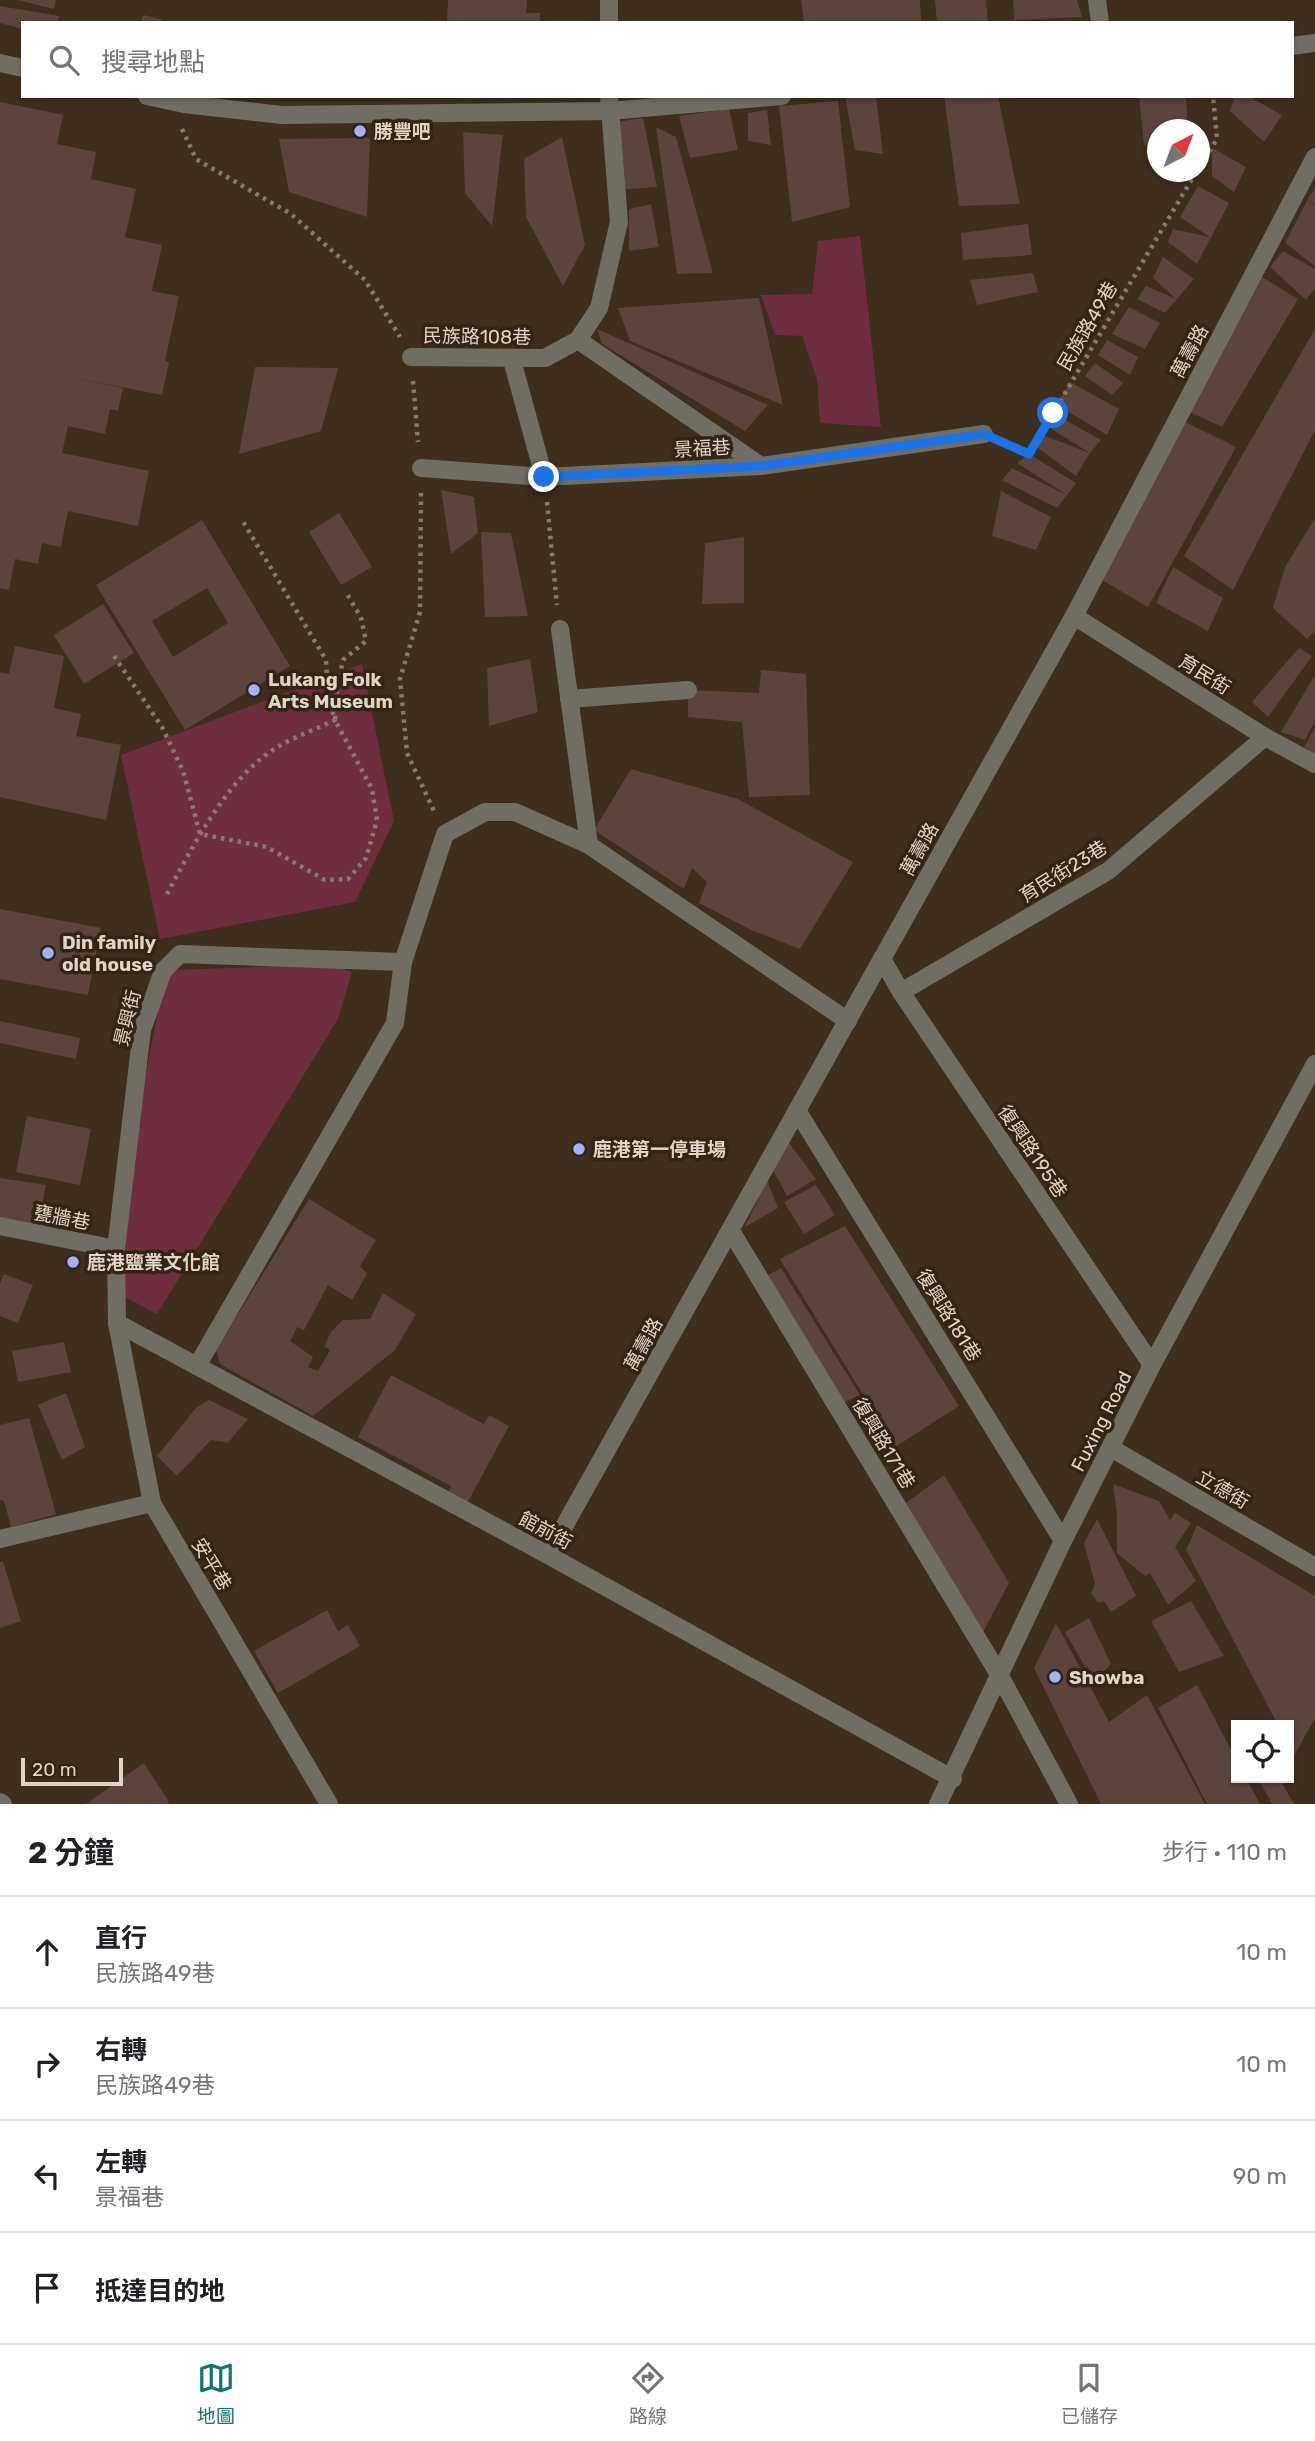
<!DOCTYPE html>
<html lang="zh-TW">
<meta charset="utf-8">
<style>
:root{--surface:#fff;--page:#f6f6f6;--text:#202124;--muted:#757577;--line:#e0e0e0;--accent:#0f766e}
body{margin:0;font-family:Rubik,"Noto Sans TC",sans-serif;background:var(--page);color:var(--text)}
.controls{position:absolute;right:21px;bottom:21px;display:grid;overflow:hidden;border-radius:0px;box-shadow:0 2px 5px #0004}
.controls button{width:63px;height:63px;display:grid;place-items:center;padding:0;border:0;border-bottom:2px solid var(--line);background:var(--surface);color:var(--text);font:35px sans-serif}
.compass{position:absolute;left:1147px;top:119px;width:63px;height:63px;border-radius:50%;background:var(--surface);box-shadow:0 2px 5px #0004;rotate:42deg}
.scale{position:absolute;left:21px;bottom:18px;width:102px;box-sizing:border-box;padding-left:7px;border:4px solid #ded4ca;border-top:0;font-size:19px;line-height:24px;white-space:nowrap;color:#ded4ca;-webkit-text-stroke:5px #332414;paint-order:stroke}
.stop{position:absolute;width:21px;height:21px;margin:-16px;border:5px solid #1a73e8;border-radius:50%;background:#fff}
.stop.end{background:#1a73e8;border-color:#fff;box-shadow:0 2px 7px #0008}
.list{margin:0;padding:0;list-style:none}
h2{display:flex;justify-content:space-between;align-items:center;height:91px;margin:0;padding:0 28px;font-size:30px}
h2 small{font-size:23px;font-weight:400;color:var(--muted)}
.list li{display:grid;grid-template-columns:46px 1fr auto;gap:21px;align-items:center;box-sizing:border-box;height:112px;padding:0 28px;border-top:2px solid var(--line)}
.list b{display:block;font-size:26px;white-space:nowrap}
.list p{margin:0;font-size:23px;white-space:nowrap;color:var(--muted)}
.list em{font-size:23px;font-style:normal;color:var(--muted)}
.icon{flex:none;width:38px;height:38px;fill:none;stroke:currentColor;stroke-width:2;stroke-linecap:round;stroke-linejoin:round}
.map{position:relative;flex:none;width:1315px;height:1804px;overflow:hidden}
.search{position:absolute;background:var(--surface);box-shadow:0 2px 5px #0004;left:21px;right:21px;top:21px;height:77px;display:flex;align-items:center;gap:18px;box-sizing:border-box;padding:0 24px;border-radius:0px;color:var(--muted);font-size:26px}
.sheet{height:539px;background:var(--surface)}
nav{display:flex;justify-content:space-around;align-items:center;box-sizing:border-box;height:98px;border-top:2px solid var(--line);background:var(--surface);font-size:19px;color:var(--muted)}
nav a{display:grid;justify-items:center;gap:4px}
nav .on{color:var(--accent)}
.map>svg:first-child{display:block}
.green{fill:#6f2d40}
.building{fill:#5b443d;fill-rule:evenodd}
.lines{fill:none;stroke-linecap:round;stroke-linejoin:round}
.path{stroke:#867a6c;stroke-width:4.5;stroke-dasharray:3.5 5;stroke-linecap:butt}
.minor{stroke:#706e64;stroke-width:18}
.route{stroke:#1a73e8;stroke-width:9}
.poi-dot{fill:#9eb4fd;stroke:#332414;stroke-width:2.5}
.labels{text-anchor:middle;stroke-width:7;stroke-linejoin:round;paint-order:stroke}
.poi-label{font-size:19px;font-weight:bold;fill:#ded4ca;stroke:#332414;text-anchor:start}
.street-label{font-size:19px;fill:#ded4ca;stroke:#332414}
</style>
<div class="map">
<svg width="1315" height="1804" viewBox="0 0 1315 1804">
<rect width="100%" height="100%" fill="#3d2e1e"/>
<g class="green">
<polygon points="860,236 881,427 820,423 817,379 802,336 775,335 761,295 812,294 818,241"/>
<polygon points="362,664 394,821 355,902 160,939 121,755"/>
<polygon points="333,965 352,972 338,1019 157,1314 125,1297 127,1170 166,970"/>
</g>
<g class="building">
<polygon points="18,0 56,0 54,9"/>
<polygon points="448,0 527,0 526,13 540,13 539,23 447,23"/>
<polygon points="801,0 920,0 921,23 804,23"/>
<polygon points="935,0 986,0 988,23 937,23"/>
<polygon points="1013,0 1077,0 1082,17 1014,20"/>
<polygon points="0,6 59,16 57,23 23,23 23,29 0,23"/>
<polygon points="143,15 161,19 160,23 141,23"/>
<polygon points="845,96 876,96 883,154 855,150"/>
<polygon points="944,96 998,96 1020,204 959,206"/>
<polygon points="1139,96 1186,96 1188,130 1158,130 1158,143 1144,145"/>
<polygon points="1235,96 1248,96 1282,115 1264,142 1230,111"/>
<polygon points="838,101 850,207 792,222 779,106"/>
<polygon points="0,102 63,115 57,144 96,152 91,179 136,189 125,237 162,245 152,291 179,296 165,361 169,362 162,395 66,376 123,388 118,411 110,409 105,434 68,426 62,453 149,471 138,526 68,511 61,547 42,543 38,564 15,559 9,590 0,588"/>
<polygon points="729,109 738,150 690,158 679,116"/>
<polygon points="767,110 771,145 748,141 748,113"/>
<polygon points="643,118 657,187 616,190 610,123"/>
<polygon points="656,127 676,137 713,273 677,274"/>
<polygon points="463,132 503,135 492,226 465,193"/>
<polygon points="562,137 585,245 563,286 526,217 524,159"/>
<polygon points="370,138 367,217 289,192 279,139"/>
<polygon points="1212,148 1246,167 1234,192 1212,176"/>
<polygon points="1198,186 1229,203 1197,264 1168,242 1173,229 1210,237 1180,217"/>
<polygon points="1315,187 1315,204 1308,199"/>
<polygon points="1308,199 1315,205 1315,266 1285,243"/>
<polygon points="651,204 659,247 629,251 629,209"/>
<polygon points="1028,224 1032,255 963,260 961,233"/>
<polygon points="1283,251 1315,269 1315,288 1306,300 1270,267"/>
<polygon points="1163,257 1194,279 1165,313 1137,299 1146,286 1176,299 1153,278"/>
<polygon points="1033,273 1038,292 977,305 970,280"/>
<polygon points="1262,277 1298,299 1222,427 1190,412"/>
<polygon points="759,298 783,405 630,341 618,308"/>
<polygon points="1129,307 1160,323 1145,349 1112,334"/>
<polygon points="597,329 768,405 745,431 602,344"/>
<polygon points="1315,329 1315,430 1233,590 1184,556"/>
<polygon points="1107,340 1138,357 1130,375 1098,355"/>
<polygon points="1095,363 1123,383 1112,395 1085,376"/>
<polygon points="255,367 338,368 321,431 239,454"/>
<polygon points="1070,382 1119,409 1107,435 1057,405"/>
<polygon points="1053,413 1101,440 1090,453 1045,425"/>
<polygon points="1185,422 1236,447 1148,607 1102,580"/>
<polygon points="1040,434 1090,453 1076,476 1034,445"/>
<polygon points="1029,454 1076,483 1067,495 1017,463"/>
<polygon points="1012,468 1067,495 1057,508 1002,480"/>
<polygon points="441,490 474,497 478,533 451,554"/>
<polygon points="1001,491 1051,517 1036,550 992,536"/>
<polygon points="339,513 372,567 341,585 309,532"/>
<polygon points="1315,518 1315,631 1307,639 1273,608 1285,567"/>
<path d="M202,520L290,666L185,730L96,585ZM207,588L228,623L173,657L152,621Z"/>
<polygon points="481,532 511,533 528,616 485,617"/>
<polygon points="744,537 744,603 702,604 705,543"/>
<polygon points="1173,567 1223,598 1208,631 1156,603"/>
<polygon points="103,604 134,653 84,684 54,635"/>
<polygon points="15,646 64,656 54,708 81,714 76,736 121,745 106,820 0,797 0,672 9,674"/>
<polygon points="1299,648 1312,656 1268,717 1252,702"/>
<polygon points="530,659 538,712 489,726 487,668"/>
<polygon points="761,670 806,674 810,795 749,797 742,722 688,717 688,690 759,693"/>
<polygon points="1315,675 1315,721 1305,740 1281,732"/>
<polygon points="1315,727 1315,754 1304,747"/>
<polygon points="631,769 738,799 853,862 800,949 751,930 699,903 707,882 692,868 684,889 594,830"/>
<polygon points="0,909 101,928 88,995 0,979"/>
<polygon points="0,1021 80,1038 76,1059 0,1043"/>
<polygon points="27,1116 91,1129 80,1185 16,1172"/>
<polygon points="789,1143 816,1179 787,1196 773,1170"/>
<polygon points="0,1178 46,1185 38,1226 0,1218"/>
<polygon points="767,1180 778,1208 745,1227"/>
<polygon points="816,1185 835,1215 804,1234 784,1202"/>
<polygon points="309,1199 376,1240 360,1266 367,1274 352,1300 328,1285 304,1330 297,1327 290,1341 313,1357 308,1367 318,1371 330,1350 324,1346 331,1332 343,1320 370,1319 383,1293 416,1314 395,1350 313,1416 220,1364 216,1350"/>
<polygon points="845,1226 959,1406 895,1447 780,1259"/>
<polygon points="781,1268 860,1395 842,1403 765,1277"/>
<polygon points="4,1274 33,1285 18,1323 0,1316 0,1284"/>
<polygon points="64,1342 71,1372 18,1382 12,1351"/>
<polygon points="391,1375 484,1424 489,1415 509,1426 465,1507 446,1497 451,1486 358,1437"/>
<polygon points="66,1393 85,1447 62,1460 38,1405"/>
<polygon points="209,1400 248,1419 228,1443 211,1440 177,1476 157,1456 196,1408"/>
<polygon points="29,1418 56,1514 11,1527 4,1501 0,1500 0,1425"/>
<polygon points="944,1475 1009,1583 980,1638 906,1503"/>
<polygon points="1113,1484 1159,1501 1170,1520 1175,1513 1191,1523 1175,1547 1196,1581 1168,1605 1150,1573 1145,1576 1117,1553 1117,1513"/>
<polygon points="1097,1519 1136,1596 1111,1612 1104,1601 1098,1603 1091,1593 1095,1584 1084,1543"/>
<polygon points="1197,1525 1315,1596 1315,1718 1294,1756 1289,1745 1289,1725 1278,1725 1186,1550"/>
<polygon points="3,1561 21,1621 0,1628 0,1562"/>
<polygon points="1191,1601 1224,1656 1179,1672 1151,1621"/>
<polygon points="327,1610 338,1631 348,1625 360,1646 278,1693 254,1651"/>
<polygon points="1089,1618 1111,1664 1094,1682 1065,1632"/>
<polygon points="1056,1623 1109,1722 1147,1695 1205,1804 1101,1804 1034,1668"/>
<polygon points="1197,1685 1236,1759 1236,1778 1246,1778 1260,1804 1207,1804 1158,1708"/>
<polygon points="144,1763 169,1802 167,1804 86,1804"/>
<polygon points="1258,1778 1279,1778 1294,1804 1272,1804"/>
</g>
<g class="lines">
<g class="path">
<polyline points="182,129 196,159 291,214 365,280 400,337"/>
<polyline points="1200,166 1217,139 1213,96"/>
<polyline points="413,381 418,442"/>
<polyline points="1007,444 1029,454 1196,172"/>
<polyline points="421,493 420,612 400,679 407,753 434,811"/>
<polyline points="547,502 557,605"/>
<polyline points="114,656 162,727 183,771 200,834 267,847 325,880 348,879 366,858 377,820 372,789 335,720 337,690 343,660 366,641 361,618 346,592"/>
<path d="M167,894C193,846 228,777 276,748C294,737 316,729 335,720L328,695L326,660L242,520"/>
</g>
<g class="minor">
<polyline points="1097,0 1100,23"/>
<polyline points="609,23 609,0"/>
<polyline points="1292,46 1315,43"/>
<polyline points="0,63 23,68"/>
<polyline points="147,96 184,104 282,115 609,111 782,96"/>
<polyline points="578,340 761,466"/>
<polyline points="411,357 545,358 578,340 599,308 619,222 609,96"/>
<polyline points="512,360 544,477"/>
<polyline points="421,468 544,477 761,466 984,434"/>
<polyline points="1074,616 1265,737 1315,764"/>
<polyline points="560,629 589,845"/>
<polyline points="569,699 688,690"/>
<polyline points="882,959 901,992 1152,1365"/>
<polyline points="901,992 1108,871 1265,737"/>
<polyline points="798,1112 1063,1541"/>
<polyline points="0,1226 116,1249"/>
<polyline points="731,1231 1000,1676 1069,1804"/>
<polyline points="117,1323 548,1555 953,1779"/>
<polyline points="197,1366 395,1023 403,962 445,834 485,812 515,812 589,845 848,1021"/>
<polyline points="1111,1448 1315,1567"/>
<polyline points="0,1539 152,1503"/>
<polyline points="548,1555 1074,616 1315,157"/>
<polyline points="0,1802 3,1804"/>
<polyline points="329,1804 152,1503 117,1323 116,1249 142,1030 163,971 180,954 403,962"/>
<polyline points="938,1804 1063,1541 1152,1365 1315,1064"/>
</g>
</g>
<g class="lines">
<polyline class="route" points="544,477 761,466 984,434 1029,454 1053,413"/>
</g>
<g class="poi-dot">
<circle cx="360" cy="131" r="7"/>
<circle cx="254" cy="690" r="7"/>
<circle cx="48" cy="953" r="7"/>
<circle cx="579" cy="1149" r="7"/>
<circle cx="73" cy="1262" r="7"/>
<circle cx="1055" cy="1677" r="7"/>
</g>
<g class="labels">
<g class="poi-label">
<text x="374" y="138">勝豐吧</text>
<text x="268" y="686">Lukang Folk<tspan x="268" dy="22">Arts Museum</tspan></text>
<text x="62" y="949">Din family<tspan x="62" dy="22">old house</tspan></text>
<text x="593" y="1156">鹿港第一停車場</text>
<text x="87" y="1269">鹿港鹽業文化館</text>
<text x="1069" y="1684">Showba</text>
</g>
<g class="street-label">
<text transform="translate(1087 326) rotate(-60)" y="7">民族路49巷</text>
<text transform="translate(477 336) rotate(1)" y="7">民族路108巷</text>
<text transform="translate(1189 351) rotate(-62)" y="7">萬壽路</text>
<text transform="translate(702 448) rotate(-3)" y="7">景福巷</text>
<text transform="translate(1205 674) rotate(32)" y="7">育民街</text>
<text transform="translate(919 849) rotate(-61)" y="7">萬壽路</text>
<text transform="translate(1063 871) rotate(-32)" y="7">育民街23巷</text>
<text transform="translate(127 1018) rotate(-76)" y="7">景興街</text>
<text transform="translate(1033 1151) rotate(56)" y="7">復興路195巷</text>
<text transform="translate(62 1217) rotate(11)" y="7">甕牆巷</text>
<text transform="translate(949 1315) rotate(58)" y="7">復興路181巷</text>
<text transform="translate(643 1344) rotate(-61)" y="7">萬壽路</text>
<text transform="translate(1101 1421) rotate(-63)" y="7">Fuxing Road</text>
<text transform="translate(884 1443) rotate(59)" y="7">復興路171巷</text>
<text transform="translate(1223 1489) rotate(30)" y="7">立德街</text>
<text transform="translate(546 1530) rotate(28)" y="7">館前街</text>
<text transform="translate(212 1564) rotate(59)" y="7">安平巷</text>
</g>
</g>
</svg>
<div class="controls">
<button><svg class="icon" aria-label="locate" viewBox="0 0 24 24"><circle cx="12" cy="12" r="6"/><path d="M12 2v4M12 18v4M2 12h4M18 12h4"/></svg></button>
</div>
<svg class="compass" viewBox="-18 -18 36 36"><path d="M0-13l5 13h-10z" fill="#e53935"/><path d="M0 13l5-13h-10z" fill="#757577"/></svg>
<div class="scale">20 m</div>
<div class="stop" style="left:1053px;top:413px"></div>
<div class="stop end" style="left:544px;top:477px"></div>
<div class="search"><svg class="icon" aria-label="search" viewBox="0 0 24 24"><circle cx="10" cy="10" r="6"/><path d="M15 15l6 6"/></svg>搜尋地點</div>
</div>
<section class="sheet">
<h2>2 分鐘<small>步行 · 110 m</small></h2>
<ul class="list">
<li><svg class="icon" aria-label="ahead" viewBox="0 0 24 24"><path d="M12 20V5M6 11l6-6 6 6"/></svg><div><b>直行</b><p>民族路49巷</p></div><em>10 m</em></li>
<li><svg class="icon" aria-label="right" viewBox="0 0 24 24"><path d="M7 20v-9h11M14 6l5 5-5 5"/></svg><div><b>右轉</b><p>民族路49巷</p></div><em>10 m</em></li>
<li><svg class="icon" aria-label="left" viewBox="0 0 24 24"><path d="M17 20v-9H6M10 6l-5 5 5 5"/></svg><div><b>左轉</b><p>景福巷</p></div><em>90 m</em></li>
<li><svg class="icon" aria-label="arrive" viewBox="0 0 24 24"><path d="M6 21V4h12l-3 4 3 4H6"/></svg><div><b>抵達目的地</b></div></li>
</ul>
</section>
<nav>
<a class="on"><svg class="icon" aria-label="map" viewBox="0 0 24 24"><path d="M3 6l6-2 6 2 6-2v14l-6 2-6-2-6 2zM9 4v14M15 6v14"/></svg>地圖</a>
<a><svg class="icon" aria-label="directions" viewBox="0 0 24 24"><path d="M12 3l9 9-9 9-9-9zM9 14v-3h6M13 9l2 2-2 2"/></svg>路線</a>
<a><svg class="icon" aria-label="saved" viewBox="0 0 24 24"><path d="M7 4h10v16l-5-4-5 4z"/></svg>已儲存</a>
</nav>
